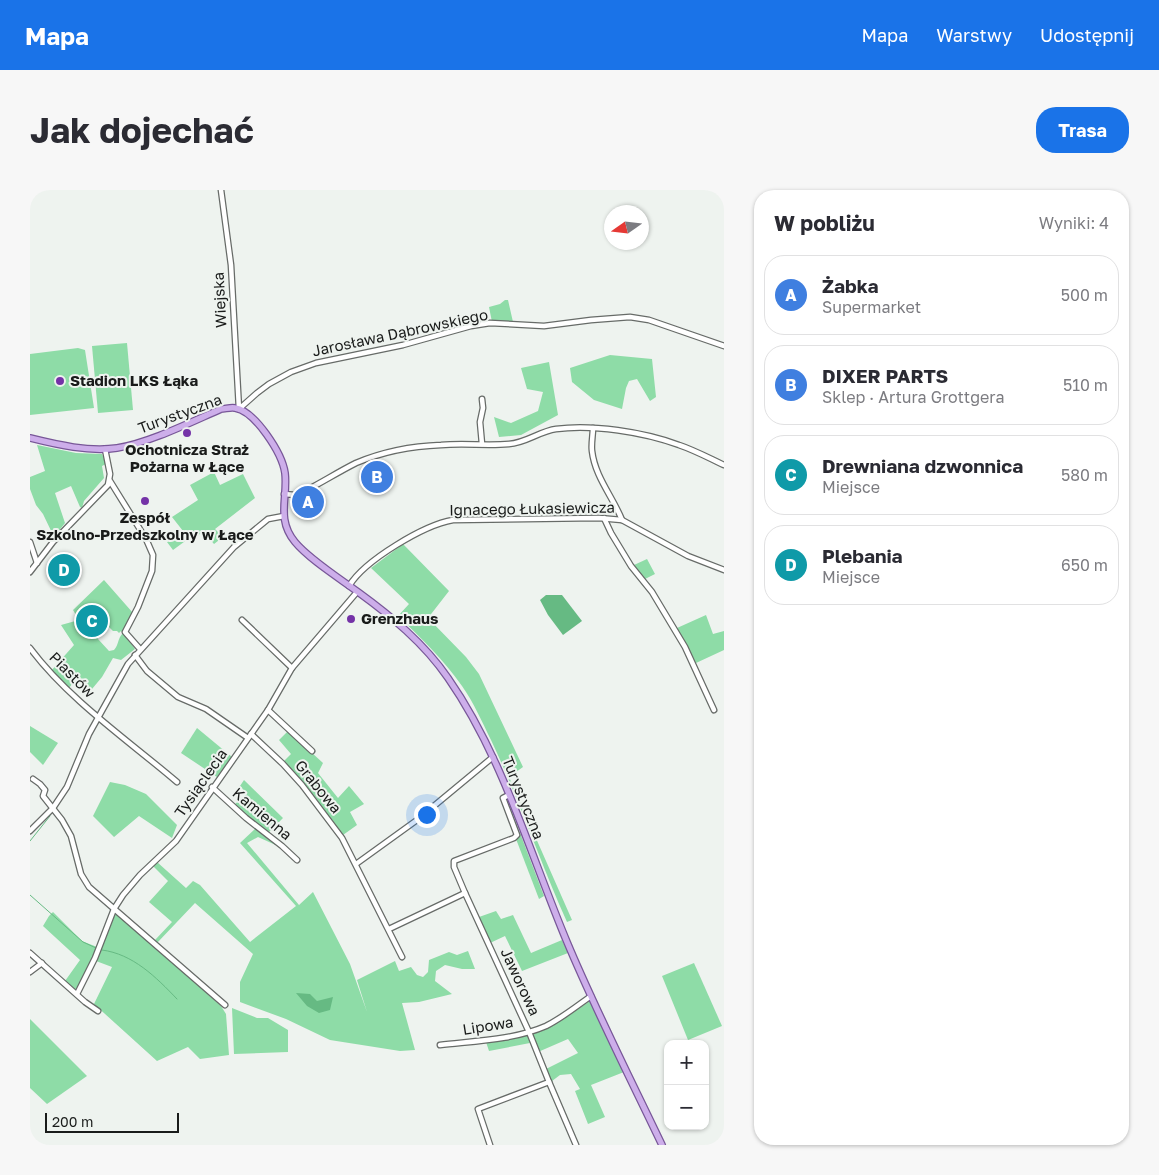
<!DOCTYPE html>
<html lang="pl">
<meta charset="utf-8">
<style>
:root{--surface:#fff;--page:#f7f7f7;--text:#2b2b33;--muted:#7c7c81;--line:#e1e1e2;--accent:#1a73e8}
body{margin:0;font-family:"Golos Text",sans-serif;background:var(--page);color:var(--text)}
.controls{position:absolute;right:15px;bottom:15px;display:grid;overflow:hidden;border-radius:10px;box-shadow:0 1px 4px #0004}
.controls button{width:45px;height:45px;display:grid;place-items:center;padding:0;border:0;border-bottom:1px solid var(--line);background:var(--surface);color:var(--text);font:25px sans-serif}
.compass{position:absolute;left:574px;top:15px;width:45px;height:45px;border-radius:50%;background:var(--surface);box-shadow:0 1px 4px #0004;rotate:256deg}
.scale{position:absolute;left:15px;bottom:12px;width:134px;box-sizing:border-box;padding-left:5px;border:2px solid #191b1a;border-top:0;font-size:14px;line-height:18px;white-space:nowrap;color:#191b1a;-webkit-text-stroke:4px #eef3ef;paint-order:stroke}
.you{position:absolute;left:396px;top:624px;width:18px;height:18px;margin:-12px;border:4px solid #fff;border-radius:50%;background:#1a73e8;box-shadow:0 0 0 8px #1a73e833}
.badge{display:grid;place-items:center;width:32px;height:32px;border-radius:50%;background:var(--accent);color:#fff;font-size:16px;font-weight:700}
.pin{position:absolute;translate:-50% -50%;border:2px solid #fff;box-shadow:0 1px 5px #0006}
.list{margin:0;padding:0;list-style:none}
h2{display:flex;justify-content:space-between;align-items:center;height:65px;margin:0;padding:0 20px;font-size:21px}
h2 small{font-size:16px;font-weight:400;color:var(--muted)}
.list li{display:grid;grid-template-columns:32px 1fr auto;gap:15px;align-items:center;box-sizing:border-box;height:80px;margin:0 10px 10px;padding:0 10px;border:1px solid var(--line);border-radius:20px}
.list b{display:block;font-size:19px;white-space:nowrap}
.list p{margin:0;font-size:16px;white-space:nowrap;color:var(--muted)}
.list em{font-size:16px;font-style:normal;color:var(--muted)}
.map{position:relative;flex:none;width:694px;height:955px;overflow:hidden;border-radius:20px}
header{display:flex;align-items:center;gap:30px;box-sizing:border-box;height:70px;padding:0 25px;background:var(--accent);color:#fff}
header strong{font-size:24px}
nav{display:flex;gap:28px;margin-inline-start:auto;font-size:18px}
.intro{display:flex;align-items:center;justify-content:space-between;box-sizing:border-box;height:120px;padding:0 30px}
h1{margin:0;font-size:35px}
.button{padding:12px 22px;border-radius:20px;background:var(--accent);color:#fff;font-size:18px;font-weight:700}
main{display:flex;gap:30px;padding:0 30px}
aside{flex:1;background:var(--surface);border-radius:20px;box-shadow:0 1px 4px #0004}
.map>svg:first-child{display:block}
.green{fill:#8edca7;fill-rule:evenodd}
.water{fill:#66ba83}
.lines{fill:none;stroke-linecap:round;stroke-linejoin:round}
.stream{stroke:#66ba83;stroke-width:1}
.minor-casing{stroke:#676b68;stroke-width:7}
.major-casing{stroke:#785798;stroke-width:8}
.minor{stroke:#fff;stroke-width:4.5}
.major{stroke:#cdaeea;stroke-width:5.5}
.poi-dot{fill:#7432a7;stroke:#eef3ef;stroke-width:2}
.labels{text-anchor:middle;stroke-width:4;stroke-linejoin:round;paint-order:stroke}
.street-label{font-size:15px;fill:#191b1a;stroke:#eef3ef}
.poi-label{font-size:15px;font-weight:bold;fill:#191b1a;stroke:#eef3ef;text-anchor:start}
</style>
<header>
<strong>Mapa</strong>
<nav><a>Mapa</a><a>Warstwy</a><a>Udostępnij</a></nav>
</header>
<div class="intro"><h1>Jak dojechać</h1><a class="button">Trasa</a></div>
<main>
<div class="map">
<svg width="694" height="955" viewBox="0 0 694 955">
<rect width="100%" height="100%" fill="#eef3ef"/>
<g class="green">
<polygon points="475,110 478,110 483,132 462,132 459,117 470,114"/>
<polygon points="97,153 103,220 68,223 62,156"/>
<polygon points="48,158 55,160 64,218 0,225 0,164"/>
<polygon points="580,165 622,169 626,207 620,211 607,189 599,191 596,198 592,219 564,210 542,192 540,178"/>
<polygon points="519,172 528,225 491,245 469,247 464,227 481,233 508,221 513,202 497,199 491,178"/>
<polygon points="7,255 46,263 72,264 76,274 72,276 74,288 54,311 52,318 50,317 41,296 25,303 35,333 24,347 13,324 6,315 0,299 0,287 15,281"/>
<polygon points="184,282 190,295 213,284 225,308 185,339 193,347 184,354 173,341 161,352 158,349 143,360 137,352 153,341 142,327 168,310 160,295"/>
<path d="M373,354L419,401L398,428L436,467L449,484L493,577L479,587L542,730L537,732C510,672 489,609 461,550C452,532 444,513 432,496C414,470 391,448 368,426L379,414L341,378Z"/>
<polygon points="617,369 625,384 615,389 604,375"/>
<path d="M74,390L103,423L93,442L105,459L91,470L83,468L72,487L62,499L46,489L39,498L21,481L44,455L31,435L49,430L43,420ZM73,431L83,441H87L89,443L91,441L93,443C87,449 89,455 84,460L79,461L68,449L63,440Z"/>
<polygon points="676,425 683,444 694,441 694,460 666,473 647,438"/>
<polygon points="0,536 28,553 13,575 0,562"/>
<polygon points="167,538 202,567 187,587 151,563"/>
<polygon points="258,541 293,573 288,583 308,608 319,596 334,614 320,622 327,635 313,645 275,594 253,572 261,564 249,550"/>
<polygon points="214,590 253,628 238,643 250,657 228,647 217,653 269,715 283,702 320,774 337,822 327,790 365,771 369,781 381,777 387,785 393,787 398,782 399,770 419,762 427,765 438,761 445,779 432,779 415,775 406,781 405,791 422,804 389,812 372,813 385,860 370,861 300,850 256,829 210,812 210,792 223,764 165,713 127,753 125,750 142,732 119,712 138,691 122,675 127,672 156,698 163,691 170,695 220,752 266,716 210,653 227,637 205,614 217,604 210,596"/>
<polygon points="80,592 95,595 116,604 147,635 142,648 109,626 84,647 63,626"/>
<polygon points="479,614 514,706 509,709 486,649"/>
<polygon points="466,721 471,729 483,725 501,763 532,750 538,763 492,781 475,746 460,753 449,727"/>
<polygon points="23,722 52,751 67,757 55,786 45,800 35,791 50,770 13,736 19,726"/>
<polygon points="88,724 191,816 196,824 199,865 170,869 158,857 127,871 64,814 82,777 66,771 85,725"/>
<polygon points="664,773 692,836 658,850 632,786"/>
<polygon points="560,811 594,882 561,895 575,927 558,934 545,901 550,899 541,884 530,885 522,891 516,879 548,863 538,849 508,862 502,844 524,835"/>
<polygon points="202,818 227,828 238,828 258,840 258,862 204,864"/>
<polygon points="0,829 57,886 17,914 0,898"/>
<polygon points="497,844 500,853 459,861 456,852"/>
</g>
<g class="water">
<polygon points="516,405 532,405 552,431 533,445 518,425 510,410"/>
<polygon points="266,803 280,804 287,811 303,807 300,820 289,823 277,816"/>
</g>
<g class="lines">
<g class="stream">
<polyline points="0,651 20,626"/>
<polyline points="0,705 53,752 66,758"/>
<path d="M72,760C103,764 126,787 147,809"/>
</g>
<g class="minor-casing">
<g id="minor">
<polyline points="191,0 201,75 209,219"/>
<polyline points="452,209 453,218 450,232 452,254"/>
<polyline points="209,219 227,203 239,194 261,182 286,173 373,155 441,136 460,133 514,136 561,130 600,127 619,130 694,156"/>
<path d="M563,238C563,245 561,254 562,261C565,287 583,307 592,330"/>
<polyline points="80,291 116,349 123,365 122,381 108,417 95,442 110,459"/>
<path d="M254,304L265,305L273,302C291,293 308,282 326,273C352,262 383,256 411,255C434,253 457,256 479,254C496,253 510,241 526,239C562,234 614,242 649,255C664,260 679,268 694,275"/>
<polyline points="574,328 581,343 601,376 622,402 655,457 684,520"/>
<polyline points="0,352 7,373"/>
<polyline points="0,382 23,352 78,295 80,284 75,259"/>
<path d="M319,396C335,370 394,335 423,330L569,328L592,330L658,366L694,380"/>
<polyline points="212,430 262,478"/>
<path d="M0,458C38,509 99,551 147,592"/>
<polyline points="105,465 117,481 148,507 176,519 218,548"/>
<polyline points="238,520 282,561"/>
<polyline points="221,544 253,574 272,595 312,648 372,767"/>
<polyline points="3,589 10,594 15,600 13,606 32,630 41,646 51,684 59,697 195,815"/>
<polyline points="182,597 216,628 252,656 267,670"/>
<polyline points="0,641 23,618 37,597 59,544 98,474 204,357 238,329 254,326"/>
<polyline points="326,674 387,630 463,567"/>
<polyline points="435,703 499,842 519,892 448,919 460,955"/>
<polyline points="359,739 435,703 424,677 424,671 484,648 487,645 473,608 479,605"/>
<polyline points="0,763 55,812 68,821"/>
<polyline points="0,782 12,773"/>
<polyline points="47,804 65,768 84,719 93,705 110,685 146,651 238,520 262,478 327,402"/>
<path d="M410,855C444,851 484,850 516,836C532,828 547,816 561,806"/>
<polyline points="519,892 546,955"/>
</g>
</g>
<g class="major-casing">
<path id="major" d="M0,248C28,255 59,262 87,258C119,253 161,232 191,219C195,219 201,217 205,218C225,221 252,263 255,283C258,308 246,329 265,352C279,369 309,388 328,402C361,426 394,453 418,488C473,567 500,664 537,752C566,821 600,888 632,955"/>
</g>
<use href="#minor" class="minor"/>
<use href="#major" class="major"/>
</g>
<g class="poi-dot">
<circle cx="30" cy="191" r="5"/>
<circle cx="157" cy="243" r="5"/>
<circle cx="115" cy="311" r="5"/>
<circle cx="321" cy="429" r="5"/>
</g>
<g class="labels">
<g class="street-label">
<text transform="translate(190 110) rotate(-93)" y="5">Wiejska</text>
<text transform="translate(370 143) rotate(-12)" y="5">Jarosława Dąbrowskiego</text>
<text transform="translate(150 224) rotate(-20)" y="5">Turystyczna</text>
<text transform="translate(502 319) rotate(-1)" y="5">Ignacego Łukasiewicza</text>
<text transform="translate(42 485) rotate(45)" y="5">Piastów</text>
<text transform="translate(171 593) rotate(-55)" y="5">Tysiąclecia</text>
<text transform="translate(288 597) rotate(51)" y="5">Grabowa</text>
<text transform="translate(493 608) rotate(68)" y="5">Turystyczna</text>
<text transform="translate(232 624) rotate(40)" y="5">Kamienna</text>
<text transform="translate(490 792) rotate(65)" y="5">Jaworowa</text>
<text transform="translate(458 836) rotate(-9)" y="5">Lipowa</text>
</g>
<g class="poi-label">
<text x="40" y="196">Stadion LKS Łąka</text>
<text x="157" y="265" text-anchor="middle">Ochotnicza Straż<tspan x="157" dy="17">Pożarna w Łące</tspan></text>
<text x="115" y="333" text-anchor="middle">Zespół<tspan x="115" dy="17">Szkolno-Przedszkolny w Łące</tspan></text>
<text x="331" y="434">Grenzhaus</text>
</g>
</g>
</svg>
<div class="controls">
<button>+</button>
<button>−</button>
</div>
<svg class="compass" viewBox="-18 -18 36 36"><path d="M0-13l5 13h-10z" fill="#e53935"/><path d="M0 13l5-13h-10z" fill="#7c7c81"/></svg>
<div class="scale">200 m</div>
<div class="you"></div>
<div class="pin badge" style="left:278px;top:312px;background:#3f7fe0">A</div>
<div class="pin badge" style="left:347px;top:287px;background:#3f7fe0">B</div>
<div class="pin badge" style="left:62px;top:431px;background:#0f9aa8">C</div>
<div class="pin badge" style="left:34px;top:380px;background:#0f9aa8">D</div>
</div>
<aside>
<h2>W pobliżu<small>Wyniki: 4</small></h2>
<ul class="list">
<li><span class="badge" style="background:#3f7fe0">A</span><div><b>Żabka</b><p>Supermarket</p></div><em>500 m</em></li>
<li><span class="badge" style="background:#3f7fe0">B</span><div><b>DIXER PARTS</b><p>Sklep · Artura Grottgera</p></div><em>510 m</em></li>
<li><span class="badge" style="background:#0f9aa8">C</span><div><b>Drewniana dzwonnica</b><p>Miejsce</p></div><em>580 m</em></li>
<li><span class="badge" style="background:#0f9aa8">D</span><div><b>Plebania</b><p>Miejsce</p></div><em>650 m</em></li>
</ul>
</aside>
</main>
